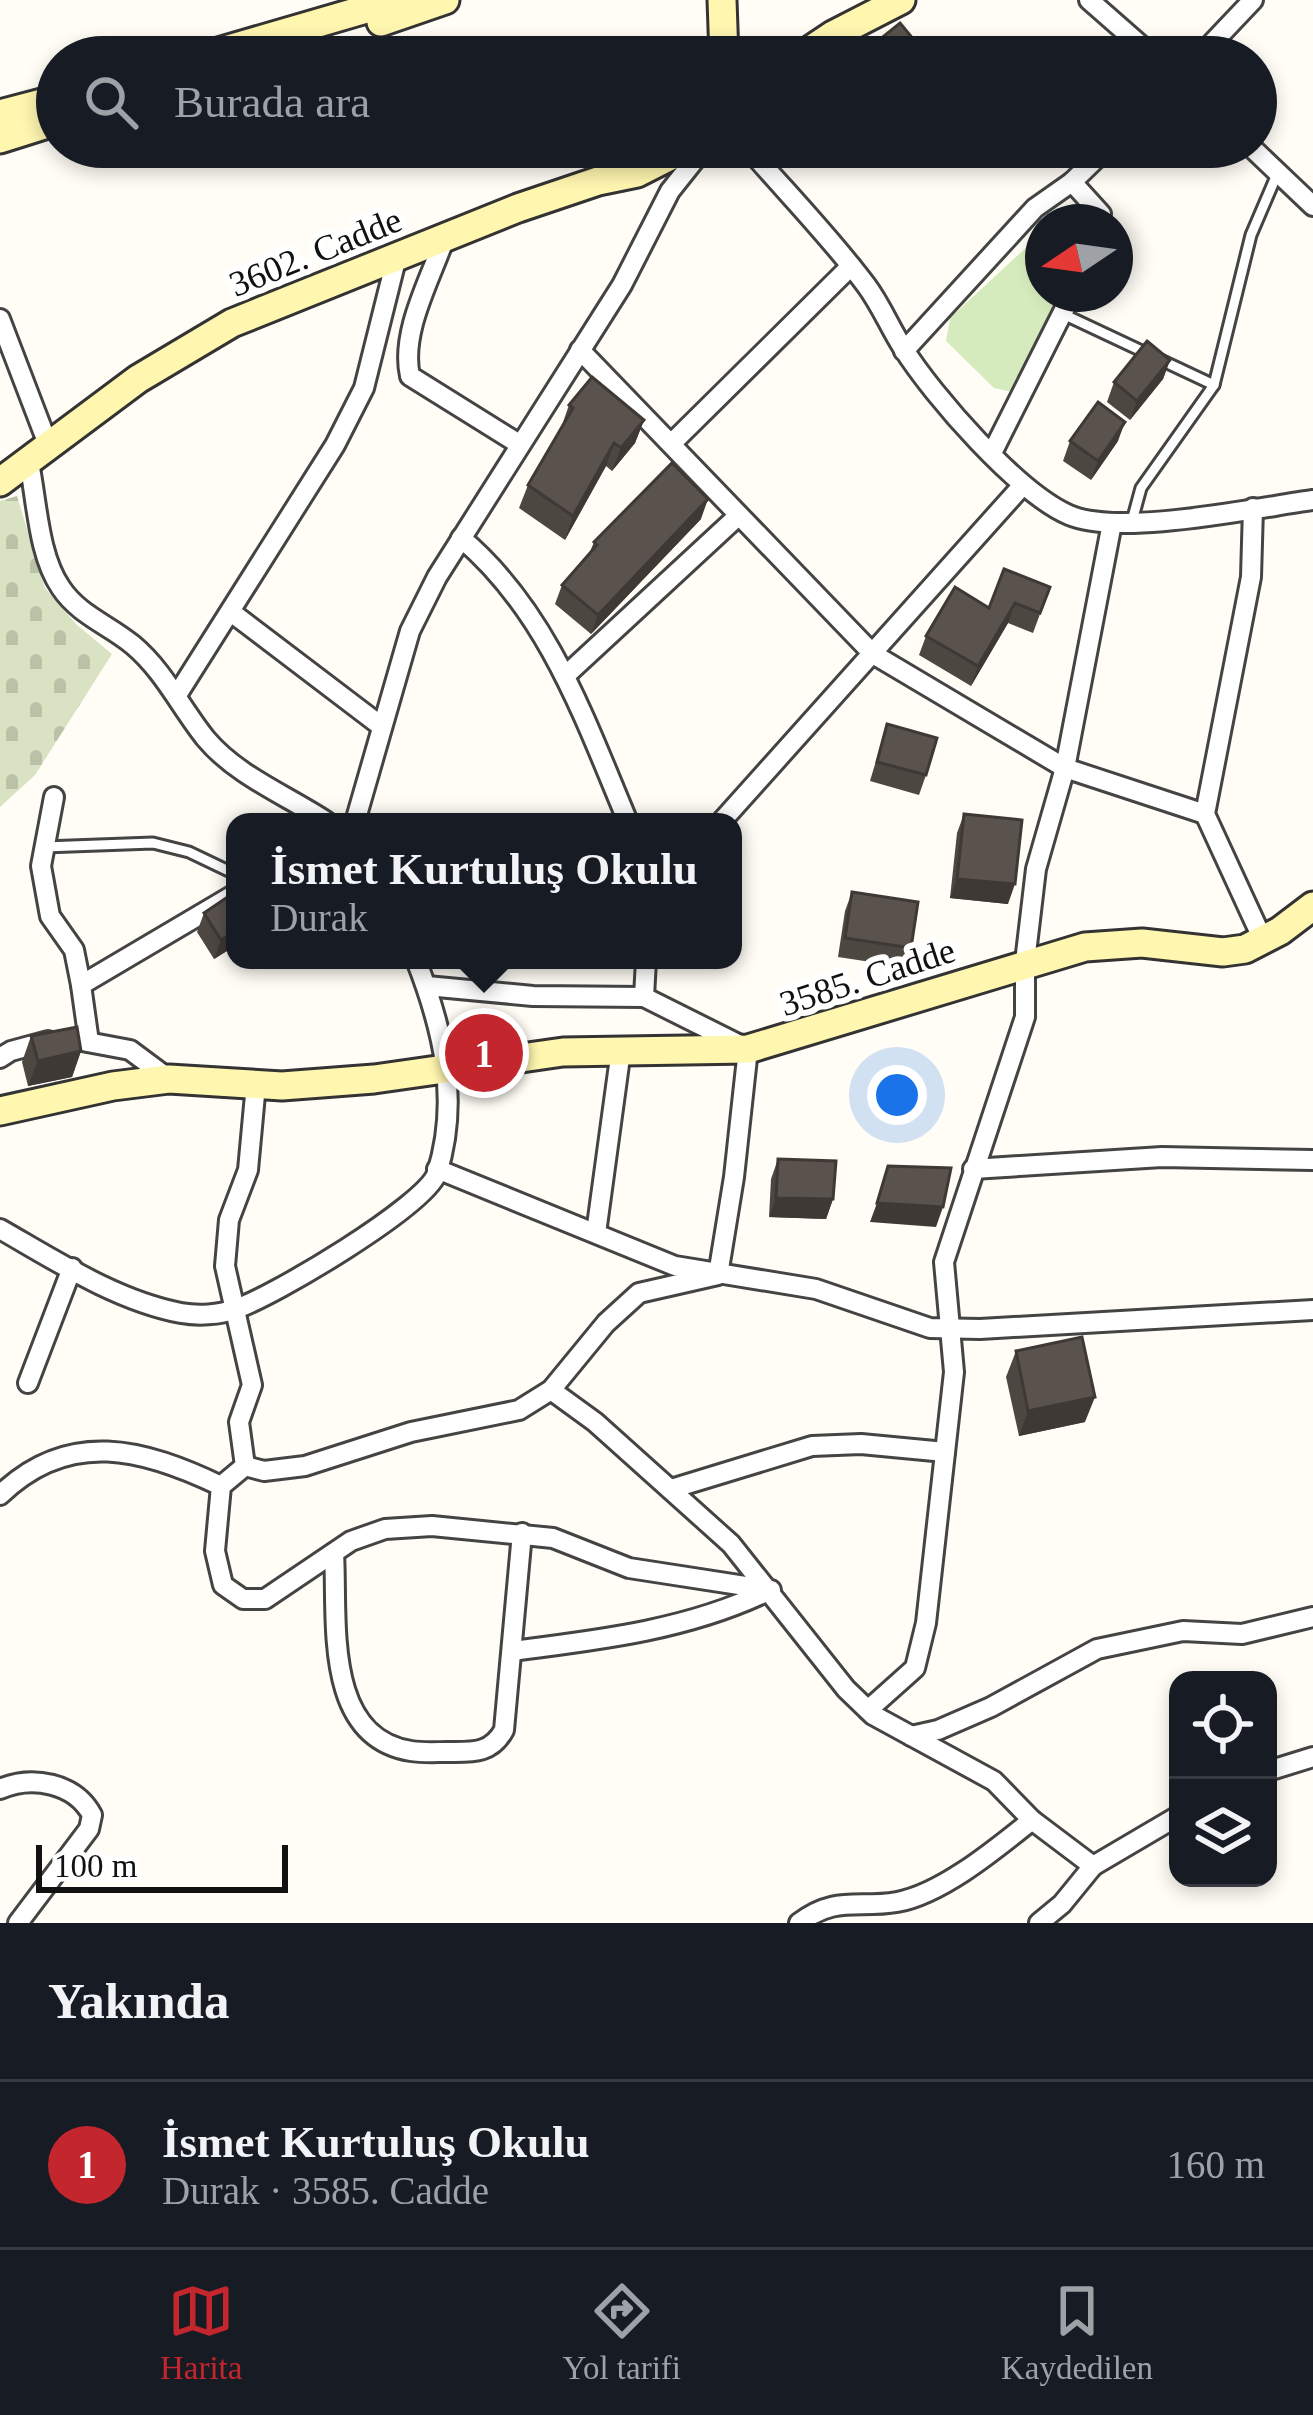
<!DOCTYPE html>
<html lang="tr">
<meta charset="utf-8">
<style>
:root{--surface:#171b24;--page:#20242c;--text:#f1f3f6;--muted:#9ea1a6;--line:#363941;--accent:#c4262e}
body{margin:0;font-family:Georgia,serif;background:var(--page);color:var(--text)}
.controls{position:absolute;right:36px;bottom:36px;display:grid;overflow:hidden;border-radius:24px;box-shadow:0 6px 18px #0003}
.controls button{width:108px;height:108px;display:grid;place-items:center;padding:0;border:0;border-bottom:3px solid var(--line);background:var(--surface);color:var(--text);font:60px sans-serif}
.compass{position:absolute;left:1025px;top:204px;width:108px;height:108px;border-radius:50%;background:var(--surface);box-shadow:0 6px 18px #0003;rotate:257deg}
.scale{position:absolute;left:36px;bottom:30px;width:252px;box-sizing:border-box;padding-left:12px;border:6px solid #111;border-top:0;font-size:33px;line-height:42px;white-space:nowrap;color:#111;-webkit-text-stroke:9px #fff;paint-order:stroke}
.you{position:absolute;left:897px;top:1095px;width:42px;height:42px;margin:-30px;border:9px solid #fff;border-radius:50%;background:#1a73e8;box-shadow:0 0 0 18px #1a73e833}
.badge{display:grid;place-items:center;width:78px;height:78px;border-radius:50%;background:var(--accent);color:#fff;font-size:39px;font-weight:700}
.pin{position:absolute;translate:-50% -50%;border:6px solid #fff;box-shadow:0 3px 12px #0006}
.popup{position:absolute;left:226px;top:813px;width:516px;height:156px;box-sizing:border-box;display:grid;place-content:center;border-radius:24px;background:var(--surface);filter:drop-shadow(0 3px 9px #0005);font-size:39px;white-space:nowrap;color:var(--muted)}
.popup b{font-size:45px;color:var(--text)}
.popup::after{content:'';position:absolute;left:50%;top:100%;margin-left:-24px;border:24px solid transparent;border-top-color:var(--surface)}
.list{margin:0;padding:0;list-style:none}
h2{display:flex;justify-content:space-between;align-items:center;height:156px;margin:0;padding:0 48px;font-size:51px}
h2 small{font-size:39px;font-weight:400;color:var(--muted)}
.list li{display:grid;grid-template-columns:78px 1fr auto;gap:36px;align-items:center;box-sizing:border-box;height:168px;padding:0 48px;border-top:3px solid var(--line)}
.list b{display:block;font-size:45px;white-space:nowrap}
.list p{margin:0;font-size:39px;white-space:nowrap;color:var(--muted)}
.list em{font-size:39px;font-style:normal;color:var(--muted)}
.icon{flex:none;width:66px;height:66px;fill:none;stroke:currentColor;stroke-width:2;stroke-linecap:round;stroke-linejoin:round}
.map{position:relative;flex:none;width:1313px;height:1923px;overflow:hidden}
.search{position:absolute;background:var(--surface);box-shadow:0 6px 18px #0003;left:36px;right:36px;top:36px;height:132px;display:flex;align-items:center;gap:30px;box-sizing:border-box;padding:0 42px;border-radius:66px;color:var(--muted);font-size:45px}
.sheet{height:324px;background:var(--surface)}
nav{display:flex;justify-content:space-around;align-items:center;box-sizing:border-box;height:168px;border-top:3px solid var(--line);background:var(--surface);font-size:33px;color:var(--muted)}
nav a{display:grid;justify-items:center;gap:6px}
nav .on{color:var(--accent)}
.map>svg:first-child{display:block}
.green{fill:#d5ebbd}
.cemetery{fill:url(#cemetery-stones)}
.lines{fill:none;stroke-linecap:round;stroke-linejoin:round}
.lane-casing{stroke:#444;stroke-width:15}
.street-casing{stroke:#444;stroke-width:24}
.secondary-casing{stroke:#333;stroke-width:33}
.lane{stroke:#fff;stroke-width:9}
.street{stroke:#fff;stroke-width:18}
.secondary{stroke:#fff6b0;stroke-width:27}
.wall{fill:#4d4742}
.shaded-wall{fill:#3f3936}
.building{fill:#5a524d;stroke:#3f3936;stroke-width:3}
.labels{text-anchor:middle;stroke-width:12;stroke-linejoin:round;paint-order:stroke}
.street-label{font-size:36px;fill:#111;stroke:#fff}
</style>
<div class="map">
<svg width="1313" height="1923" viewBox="0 0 1313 1923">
<defs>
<pattern id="cemetery-stones" width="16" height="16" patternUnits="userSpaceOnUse" patternTransform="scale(3)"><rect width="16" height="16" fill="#d9e3c4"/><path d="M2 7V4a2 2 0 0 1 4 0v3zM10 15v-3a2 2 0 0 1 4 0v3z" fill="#b9c2a7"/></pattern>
</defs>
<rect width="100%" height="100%" fill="#fffdf5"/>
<polygon class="green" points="1043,232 1043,294 1058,294 1012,392 994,388 946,341 950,318"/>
<polygon class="cemetery" points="17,496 45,588 77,625 112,654 35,775 0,807 0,501"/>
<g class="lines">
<g class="lane-casing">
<g id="lane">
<polyline points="1063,314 1214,385"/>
<polyline points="1132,521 1141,488 1214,385 1251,235 1278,172"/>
<polyline points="44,847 153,843 189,852 235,874"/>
</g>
</g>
<g class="street-casing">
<g id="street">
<polyline points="1089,0 1154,57"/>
<polyline points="1199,57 1253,0"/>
<path d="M747,147C787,193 830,237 866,285C881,305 890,328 903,348C933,396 1018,493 1069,515C1120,537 1255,508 1313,500"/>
<polyline points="1251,147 1313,206"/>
<polyline points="1099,222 1101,214 1072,182 1108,147"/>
<path d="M445,237C431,278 400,332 410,376L519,444"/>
<polyline points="0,319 49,447"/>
<polyline points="580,350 873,654 1065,768 1205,814"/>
<polyline points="904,351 1035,208 1072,182"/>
<polyline points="672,443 851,266"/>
<polyline points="992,453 1072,294"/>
<path d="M29,463C37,501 38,555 61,588C79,615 109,625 133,645C164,671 181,708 206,739C237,776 288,796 327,822"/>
<polyline points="1253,508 1251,577 1205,814 1263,940"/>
<path d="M461,538C548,611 585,720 628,822"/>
<polyline points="231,612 381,726"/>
<polyline points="565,676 738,516"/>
<polyline points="177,695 335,445 364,388 397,256"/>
<polyline points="54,797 41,866 50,916 74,950 81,985"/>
<polyline points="355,822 410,631 437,577 622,285 670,191 705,147"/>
<polyline points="721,822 1022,486"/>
<polyline points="644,997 646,960"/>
<polyline points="82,1041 130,1050 169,1079"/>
<polyline points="89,1042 81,985 235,894"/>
<polyline points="0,1058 11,1051 48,1041"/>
<polyline points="437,1169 675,1266 816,1289 930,1328 980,1329 1313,1310"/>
<polyline points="973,1169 1162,1157 1313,1160"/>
<path d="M0,1229C56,1261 117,1301 181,1313C198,1316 219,1315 235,1309C271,1298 427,1205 437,1173C460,1100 443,1029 416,960"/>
<polyline points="596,1233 621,1050"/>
<polyline points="28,1383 72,1268"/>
<polyline points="551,1390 595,1422 731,1544 846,1689 873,1715 994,1781 1032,1820 1093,1866 1062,1904 1039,1923"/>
<polyline points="245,1466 264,1471 305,1466 411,1432 519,1410 551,1390 606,1323 639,1293 718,1275 734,1177 748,1049 644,997 533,996 427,986"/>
<polyline points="245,1466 221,1486 215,1551 223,1585 243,1599 265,1599 351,1541 385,1529 432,1526 553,1538 629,1568 771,1590"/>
<polyline points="245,1466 239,1422 252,1385 225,1266 229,1220 248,1170 256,1084"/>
<polyline points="671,1489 812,1446 861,1444 945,1452"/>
<path d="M0,1495C69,1428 144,1449 221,1486"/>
<path d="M334,1553C338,1618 322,1737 411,1751C423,1753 436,1752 448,1752C472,1752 491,1754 504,1730L522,1533"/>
<path d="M512,1651C599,1640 686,1630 766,1592"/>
<polyline points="868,1710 915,1668 926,1623 954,1372 944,1262 1025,1017 1025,962 1036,869 1065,768 1112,523"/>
<polyline points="911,1736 938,1730 991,1707 1097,1649 1183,1631 1242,1634 1313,1617"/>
<polyline points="1268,1771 1313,1757"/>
<path d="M0,1789C32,1775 75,1783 92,1815L89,1829L18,1923"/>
<polyline points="1093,1866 1178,1816"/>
<path d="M799,1923C836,1895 858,1909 897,1902C942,1894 997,1848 1032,1820"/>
</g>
</g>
<g class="secondary-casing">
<g id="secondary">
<polyline points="722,0 724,57"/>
<polyline points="381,22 445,0"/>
<polyline points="201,57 397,0"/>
<polyline points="800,57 833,35 901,0"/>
<polyline points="0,114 57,99"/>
<polyline points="0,139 57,121"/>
<polyline points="0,482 138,379 232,323 518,208 598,181 637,173 688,147"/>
<polyline points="0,1111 113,1086 169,1079 282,1086 374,1079 563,1052 748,1049 1085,947 1142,943 1223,952 1245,949 1280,931 1313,906"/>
</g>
</g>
<use href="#lane" class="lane"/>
<use href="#street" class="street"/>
<use href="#secondary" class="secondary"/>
</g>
<g class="wall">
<polygon points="1170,360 1163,379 1130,420 1107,402 1114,382"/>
<polygon points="569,405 644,420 635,443 612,471 606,466 565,540 519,508 528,485 561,428"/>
<polygon points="1070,441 1118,441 1091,480 1063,461"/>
<polygon points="701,519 591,634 555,604 562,585 589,554 594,542"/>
<polygon points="1050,587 1033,633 1008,623 971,686 919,655 926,636 989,608"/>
<polygon points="887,724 926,775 919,795 870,781"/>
<polygon points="964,814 1008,904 950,898 957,833"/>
<polygon points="852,892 911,948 904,967 838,957 845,911"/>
<polygon points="204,913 235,946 214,959 197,932"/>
<polygon points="31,1036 81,1051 72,1077 28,1086 22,1062"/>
<polygon points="778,1159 833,1199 826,1219 769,1217 771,1179"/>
<polygon points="1016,1351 1085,1422 1019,1436 1006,1377"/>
</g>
<g class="shaded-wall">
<polygon points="1170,360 1163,379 1130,420 1137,401"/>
<polygon points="644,420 635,443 612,471 621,448"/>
<polygon points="1125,422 1118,441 1091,480 1098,461"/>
<polygon points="614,443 606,466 565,540 573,516"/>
<polygon points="708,499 701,519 591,634 598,615"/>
<polygon points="1015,603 1008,623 971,686 978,666"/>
<polygon points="957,879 1015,884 1008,904 950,898"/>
<polygon points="235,931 235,946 214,959 221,940"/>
<polygon points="81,1051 72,1077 28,1086 38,1061"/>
<polygon points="776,1198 833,1199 826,1219 769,1217"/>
<polygon points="877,1203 943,1207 936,1227 870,1222"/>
<polygon points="1095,1397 1085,1422 1019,1436 1028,1411"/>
</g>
<g class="building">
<polygon points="900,23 928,57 860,57 859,56"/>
<polygon points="1147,341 1170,360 1137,401 1114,382"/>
<polygon points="592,377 644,420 621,448 614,443 573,516 528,485 573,408 569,405"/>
<polygon points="1098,402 1125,422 1098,461 1070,441"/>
<polygon points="672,463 708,499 598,615 562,585 597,545 594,542"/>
<polygon points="1004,569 1050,587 1040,613 1015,603 978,666 926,636 955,587 989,608"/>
<polygon points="887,724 937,738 926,775 877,762"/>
<polygon points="964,814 1022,820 1015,884 957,879"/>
<polygon points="235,892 235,931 221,940 204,913"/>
<polygon points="852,892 918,902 911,948 845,938"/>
<polygon points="77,1027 81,1051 38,1061 31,1036"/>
<polygon points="778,1159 836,1161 833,1199 776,1198"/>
<polygon points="888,1166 951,1168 943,1207 877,1203"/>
<polygon points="1082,1337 1095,1397 1028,1411 1016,1351"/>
</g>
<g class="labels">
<g class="street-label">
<text transform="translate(315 251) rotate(-22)" y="13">3602. Cadde</text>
<text transform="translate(867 976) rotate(-18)" y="13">3585. Cadde</text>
</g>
</g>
</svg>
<div class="controls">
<button><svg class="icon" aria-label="locate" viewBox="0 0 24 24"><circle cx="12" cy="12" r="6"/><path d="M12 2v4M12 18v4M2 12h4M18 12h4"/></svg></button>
<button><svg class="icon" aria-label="layers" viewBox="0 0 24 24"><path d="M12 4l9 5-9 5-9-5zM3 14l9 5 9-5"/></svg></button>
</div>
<svg class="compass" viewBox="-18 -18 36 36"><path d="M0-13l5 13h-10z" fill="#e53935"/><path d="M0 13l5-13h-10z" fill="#9ea1a6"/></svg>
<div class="scale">100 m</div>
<div class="you"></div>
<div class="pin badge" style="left:484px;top:1053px">1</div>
<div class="popup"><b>İsmet Kurtuluş Okulu</b>Durak</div>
<div class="search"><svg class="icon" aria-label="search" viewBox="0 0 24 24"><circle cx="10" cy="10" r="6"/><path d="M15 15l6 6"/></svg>Burada ara</div>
</div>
<section class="sheet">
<h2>Yakında<small></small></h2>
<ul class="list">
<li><span class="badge">1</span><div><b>İsmet Kurtuluş Okulu</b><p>Durak · 3585. Cadde</p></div><em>160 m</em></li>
</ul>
</section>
<nav>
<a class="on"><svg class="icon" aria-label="map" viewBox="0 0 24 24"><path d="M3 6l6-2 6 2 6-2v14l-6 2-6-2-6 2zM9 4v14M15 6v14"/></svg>Harita</a>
<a><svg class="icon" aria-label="directions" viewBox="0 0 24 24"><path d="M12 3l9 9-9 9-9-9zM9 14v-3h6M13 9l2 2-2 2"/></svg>Yol tarifi</a>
<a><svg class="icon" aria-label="saved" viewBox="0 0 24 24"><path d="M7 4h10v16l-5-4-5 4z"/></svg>Kaydedilen</a>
</nav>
